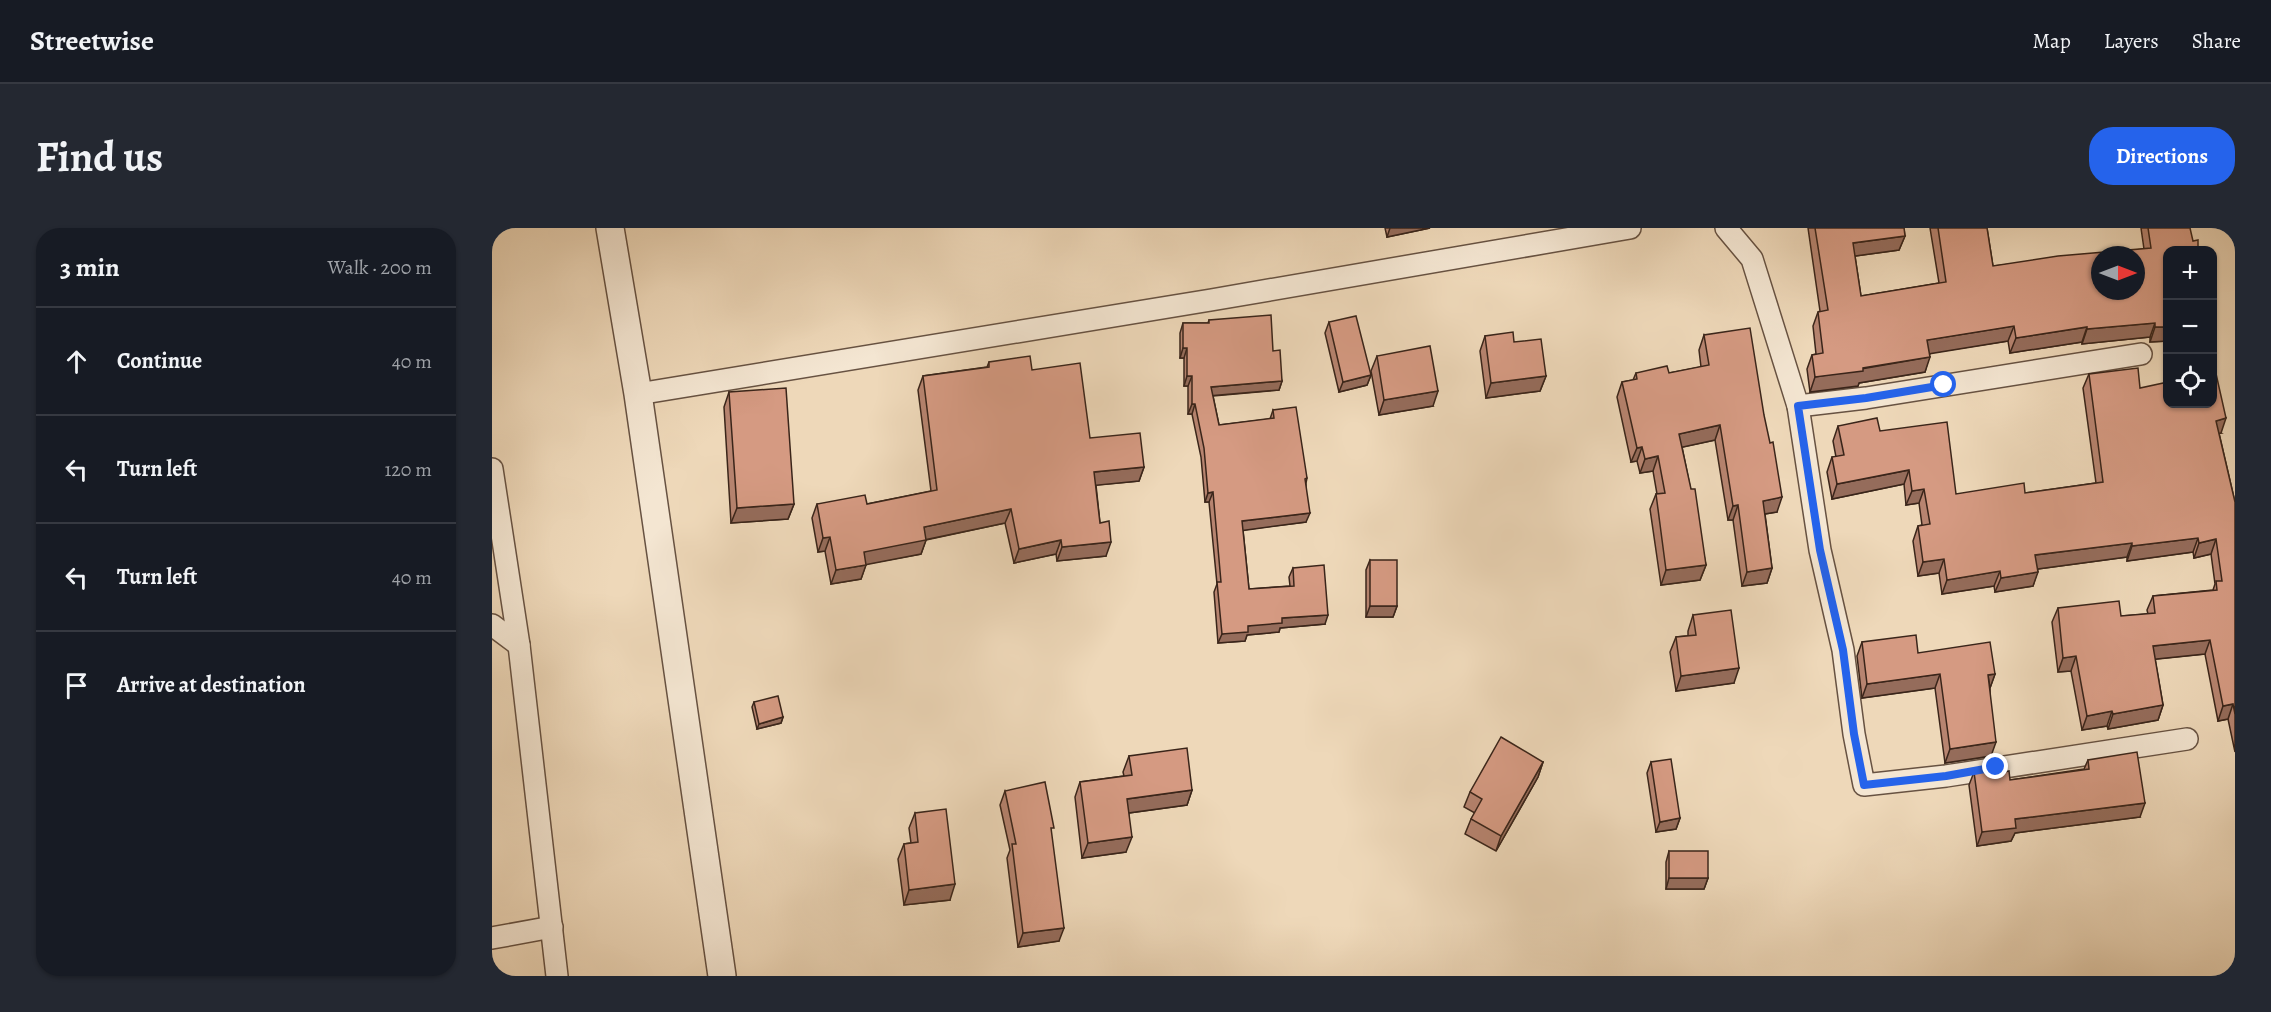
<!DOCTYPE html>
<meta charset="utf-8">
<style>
:root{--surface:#171b24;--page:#242831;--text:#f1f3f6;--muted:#9ea1a6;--line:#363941;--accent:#2563eb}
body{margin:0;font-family:Alegreya,serif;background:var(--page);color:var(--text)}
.controls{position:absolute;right:18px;top:18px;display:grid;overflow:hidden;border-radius:12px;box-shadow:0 2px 4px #0004}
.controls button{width:54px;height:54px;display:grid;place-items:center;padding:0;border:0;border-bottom:2px solid var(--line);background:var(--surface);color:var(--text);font:30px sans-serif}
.compass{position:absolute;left:1599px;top:18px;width:54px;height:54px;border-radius:50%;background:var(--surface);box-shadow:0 2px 4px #0004;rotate:90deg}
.stop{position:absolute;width:18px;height:18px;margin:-14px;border:4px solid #2563eb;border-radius:50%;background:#fff}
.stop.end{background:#2563eb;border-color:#fff;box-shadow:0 2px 6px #0008}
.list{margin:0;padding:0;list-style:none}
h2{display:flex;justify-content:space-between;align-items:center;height:78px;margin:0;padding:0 24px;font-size:26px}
h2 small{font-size:20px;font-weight:400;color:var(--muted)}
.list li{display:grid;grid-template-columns:39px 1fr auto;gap:18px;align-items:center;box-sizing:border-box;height:108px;padding:0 24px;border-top:2px solid var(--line)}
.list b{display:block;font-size:22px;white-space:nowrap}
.list em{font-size:20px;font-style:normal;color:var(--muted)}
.icon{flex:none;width:33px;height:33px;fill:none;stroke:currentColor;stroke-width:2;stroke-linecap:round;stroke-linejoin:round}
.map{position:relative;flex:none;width:1743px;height:748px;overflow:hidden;border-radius:24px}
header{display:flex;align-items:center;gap:36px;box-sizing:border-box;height:84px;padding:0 30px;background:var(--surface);border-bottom:2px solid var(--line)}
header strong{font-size:28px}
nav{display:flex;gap:33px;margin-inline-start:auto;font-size:21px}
.intro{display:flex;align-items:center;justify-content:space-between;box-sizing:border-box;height:144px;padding:0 36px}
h1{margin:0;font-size:42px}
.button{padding:15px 27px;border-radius:24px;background:var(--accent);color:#fff;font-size:21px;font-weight:700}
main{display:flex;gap:36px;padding:0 36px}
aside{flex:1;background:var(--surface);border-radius:24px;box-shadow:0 2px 4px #0004}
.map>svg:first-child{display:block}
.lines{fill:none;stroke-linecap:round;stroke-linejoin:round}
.minor-casing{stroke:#675242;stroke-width:24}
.tertiary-casing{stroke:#675242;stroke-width:30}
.minor{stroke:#f4e6d2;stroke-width:21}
.tertiary{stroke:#f4e6d2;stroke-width:27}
.wall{fill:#b78470;stroke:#3a251a;stroke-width:1.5}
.shaded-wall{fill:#956c5b;stroke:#3a251a;stroke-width:1.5}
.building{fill:#d59a82;stroke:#3a251a;stroke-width:1.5;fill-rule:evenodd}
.route{stroke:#2563eb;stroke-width:8}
</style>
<header>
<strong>Streetwise</strong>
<nav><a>Map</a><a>Layers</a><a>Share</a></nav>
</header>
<div class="intro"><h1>Find us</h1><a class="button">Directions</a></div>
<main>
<aside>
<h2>3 min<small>Walk · 200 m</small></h2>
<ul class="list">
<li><svg class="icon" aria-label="ahead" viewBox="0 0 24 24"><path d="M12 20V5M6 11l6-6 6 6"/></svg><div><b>Continue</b></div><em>40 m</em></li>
<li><svg class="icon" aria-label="left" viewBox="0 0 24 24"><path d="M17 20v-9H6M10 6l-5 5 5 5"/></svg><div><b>Turn left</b></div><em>120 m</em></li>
<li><svg class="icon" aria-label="left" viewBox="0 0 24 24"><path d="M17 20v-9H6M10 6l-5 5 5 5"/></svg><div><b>Turn left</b></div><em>40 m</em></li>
<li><svg class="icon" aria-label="arrive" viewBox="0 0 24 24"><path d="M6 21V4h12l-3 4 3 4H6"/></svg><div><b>Arrive at destination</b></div></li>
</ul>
</aside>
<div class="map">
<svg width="1743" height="748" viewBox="0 0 1743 748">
<rect width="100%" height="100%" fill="#eed8b9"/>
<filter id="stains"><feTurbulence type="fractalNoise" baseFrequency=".00333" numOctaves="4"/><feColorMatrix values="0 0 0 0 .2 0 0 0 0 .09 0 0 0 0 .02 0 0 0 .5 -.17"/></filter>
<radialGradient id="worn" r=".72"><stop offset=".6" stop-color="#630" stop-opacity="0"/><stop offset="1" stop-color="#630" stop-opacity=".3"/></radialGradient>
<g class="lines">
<g class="minor-casing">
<g id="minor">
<polyline points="1234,0 1260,31 1306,178 1328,322 1351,422 1362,506 1372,557 1454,548 1695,511"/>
<polyline points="146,166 719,72 1138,0"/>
<polyline points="1306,178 1374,170 1649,126"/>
<polyline points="0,241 27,417 65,748"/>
<polyline points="0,397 27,417"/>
<polyline points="0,710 60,699"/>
</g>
</g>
<g class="tertiary-casing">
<polyline id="tertiary" points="118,0 146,166 230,748"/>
</g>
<use href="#minor" class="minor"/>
<use href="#tertiary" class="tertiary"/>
</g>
<g class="wall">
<polygon points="893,0 938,0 895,9"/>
<polygon points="1316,0 1412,0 1413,8 1407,22 1363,28 1369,68 1447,55 1438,0 1495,0 1501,38 1652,21 1649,0 1698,0 1676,22 1676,113 1658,114 1658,109 1590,116 1590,114 1518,125 1516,113 1438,125 1433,144 1367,155 1366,158 1318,164 1315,141 1320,127 1324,126 1321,98 1326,84 1328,83"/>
<polygon points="717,92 781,123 790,153 787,162 721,168 727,197 778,191 781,182 815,250 814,255 814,294 751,302 757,361 798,358 797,349 801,340 833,396 788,400 787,404 755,407 753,413 726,415 722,364 725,356 717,274 713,274 709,229 700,186 696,186 696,158 692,158 692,130 688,130 688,105 691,95 716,95"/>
<polygon points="837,94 879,147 875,157 847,164 833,105"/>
<polygon points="1212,107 1285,284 1273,286 1280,340 1275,355 1250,358 1241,292 1236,292 1223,212 1190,219 1214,337 1208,352 1169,357 1158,281 1164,266 1165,266 1161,243 1148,245 1145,233 1139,234 1125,169 1130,154 1141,152 1144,145 1177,145 1209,139 1207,122"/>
<polygon points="993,108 1022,114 1054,148 1048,163 994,170 988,123"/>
<polygon points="885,128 941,178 887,187 879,143"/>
<polygon points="497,134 540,142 598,210 652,239 647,253 604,257 608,295 614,328 565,333 564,326 522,335 513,295 434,312 429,326 374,336 369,351 339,356 333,323 326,324 320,290 325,276 375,276 439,263 426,162 431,148 495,139"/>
<polygon points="1597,146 1648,160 1729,205 1727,205 1743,274 1743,524 1736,491 1726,493 1713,426 1663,431 1671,477 1666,492 1616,501 1615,498 1590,502 1579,443 1566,444 1560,394 1566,380 1629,388 1656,386 1655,382 1661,368 1721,362 1723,356 1719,326 1702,330 1701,324 1635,333 1635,329 1546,341 1541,358 1503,364 1502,358 1450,366 1447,345 1426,348 1421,313 1426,298 1430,297 1427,275 1414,277 1412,256 1340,271 1335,244 1340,229 1344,229 1341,213 1346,198 1388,203 1464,266 1533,265 1604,255 1591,160"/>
<polygon points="237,164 302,276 296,291 239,295 232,179"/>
<polygon points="878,332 905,378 901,389 874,389 874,342"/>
<polygon points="1201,387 1242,455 1184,463 1178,424 1184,409 1196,408 1196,403"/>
<polygon points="1370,414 1426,425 1503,446 1498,460 1499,528 1453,535 1443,460 1370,470 1365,428"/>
<polygon points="262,474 291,489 289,495 265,501 260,479"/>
<polygon points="637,528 700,562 695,577 637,585 634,624 590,630 583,569 588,554 632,548 631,544"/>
<polygon points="1596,532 1648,589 1523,605 1519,613 1485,618 1477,557 1482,544 1518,552 1592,541"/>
<polygon points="1051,534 1046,549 1004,623 973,606 979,591 983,585 972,579 978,564"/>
<polygon points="1159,534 1188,590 1184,601 1164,604 1155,545"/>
<polygon points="513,563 567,713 526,719 515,630 518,622 508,577"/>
<polygon points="423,585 458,672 412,677 406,631 412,616 419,615 417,600"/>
<polygon points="1177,623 1216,650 1212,661 1174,661 1174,634"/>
</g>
<g class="shaded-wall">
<polygon points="898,0 938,0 895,9"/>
<polygon points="1413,8 1407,22 1356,29 1361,15"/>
<polygon points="1663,95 1658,109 1590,116 1595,101"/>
<polygon points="1522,98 1516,113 1430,127 1435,112"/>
<polygon points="1595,99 1590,114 1518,125 1524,110"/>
<polygon points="1663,99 1676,99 1676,113 1658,114"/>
<polygon points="691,120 695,120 692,130 688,130"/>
<polygon points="1438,129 1433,144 1367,155 1366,158 1318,164 1323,149"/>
<polygon points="879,147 875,157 847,164 851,154"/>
<polygon points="695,148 700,148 696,158 692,158"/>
<polygon points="1054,148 1048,163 994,170 999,155"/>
<polygon points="790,153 787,162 716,168 719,159"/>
<polygon points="946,163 941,178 887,187 892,172"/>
<polygon points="700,176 703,176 700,186 696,186"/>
<polygon points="1734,190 1729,205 1719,207 1724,193"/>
<polygon points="1228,197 1223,212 1182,221 1187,206"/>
<polygon points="1150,219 1145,233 1139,234 1145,220"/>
<polygon points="1166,228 1161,243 1148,245 1153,231"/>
<polygon points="652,239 647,253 597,258 602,244"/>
<polygon points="1417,242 1412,256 1340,271 1345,256"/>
<polygon points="1432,261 1427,275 1414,277 1420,263"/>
<polygon points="721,264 717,274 713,274 716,265"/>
<polygon points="1290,269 1285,284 1266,287 1271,273"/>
<polygon points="302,276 296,291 239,295 245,280"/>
<polygon points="1246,277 1241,292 1236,292 1241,278"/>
<polygon points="519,281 513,295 432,312 434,312 429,326 367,338 372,324 432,299"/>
<polygon points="818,285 814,294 747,303 750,293"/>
<polygon points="338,309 333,323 326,324 331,310"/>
<polygon points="1706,310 1701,324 1635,333 1640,318"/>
<polygon points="1724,311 1719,326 1702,330 1707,315"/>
<polygon points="569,312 564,326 522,335 527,321"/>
<polygon points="619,314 614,328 565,333 570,319"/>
<polygon points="1640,315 1635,329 1538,342 1543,327"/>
<polygon points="1452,331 1447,345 1426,348 1431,334"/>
<polygon points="374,337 369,351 339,356 344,342"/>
<polygon points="1214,337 1208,352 1169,357 1174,342"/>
<polygon points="1280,340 1275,355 1250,358 1255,344"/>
<polygon points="1508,343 1502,358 1450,366 1455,352"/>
<polygon points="1546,344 1541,358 1503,364 1509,350"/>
<polygon points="878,378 905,378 901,389 874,389"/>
<polygon points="836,387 833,396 788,400 787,404 755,407 753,413 726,415 730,406 756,398 790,390"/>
<polygon points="1718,412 1713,426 1655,432 1661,418"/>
<polygon points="1584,428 1579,443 1566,444 1571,430"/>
<polygon points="1247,440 1242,455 1184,463 1189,448"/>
<polygon points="1448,446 1443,460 1370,470 1375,456"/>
<polygon points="1503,446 1498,460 1496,447"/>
<polygon points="1741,476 1736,491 1726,493 1731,478"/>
<polygon points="1671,477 1666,492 1616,501 1621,486"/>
<polygon points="1620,483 1615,498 1590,502 1595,488"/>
<polygon points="291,489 289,495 265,501 267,496"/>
<polygon points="1504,514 1499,528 1453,535 1458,521"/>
<polygon points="1051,534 1046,549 1004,623 1009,608"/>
<polygon points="700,562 695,577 629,586 635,571"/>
<polygon points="1653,575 1648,589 1523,605 1519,613 1485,618 1490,604 1523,591"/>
<polygon points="1188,590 1184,601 1164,604 1168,594"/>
<polygon points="640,609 634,624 590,630 596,615"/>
<polygon points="1177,650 1216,650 1212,661 1174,661"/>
<polygon points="463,656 458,672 412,677 417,662"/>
<polygon points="572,700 567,713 526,719 531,705"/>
</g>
<g class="building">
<path d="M1323,0H1412L1413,8L1361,15L1369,68L1454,54L1446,0H1495L1501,38L1566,28L1659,20L1656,0H1698L1701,13L1706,12V22H1676V99H1663V95L1595,101V99L1524,110L1522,98L1435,112L1438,129L1371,140V143L1323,149L1320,127L1331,125L1326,84L1336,82ZM1608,27H1644V63H1608Z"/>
<polygon points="779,87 781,123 788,122 790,153 719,159 727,197 782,190 781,182 804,179 815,250 813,251 818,285 750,293 757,361 802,358 801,340 832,337 836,387 790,390 790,395 756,398 756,404 730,406 725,354 729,354 721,264 716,265 712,220 703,176 700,176 700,148 695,148 695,120 691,120 691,95 717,95 717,92"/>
<polygon points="864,88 879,147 851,154 837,94"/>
<polygon points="1258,100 1272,187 1278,215 1281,214 1290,269 1271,273 1280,340 1255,344 1246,277 1241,278 1228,197 1187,206 1199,261 1203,261 1214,337 1174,342 1164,266 1173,265 1166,228 1153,231 1150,219 1145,220 1130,154 1145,151 1144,145 1175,138 1177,145 1217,137 1212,107"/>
<polygon points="1021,104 1022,114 1049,111 1054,148 999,155 993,108"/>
<polygon points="938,118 946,163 892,172 885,128"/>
<polygon points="538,128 540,142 588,135 598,210 648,205 652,239 602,244 608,295 617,293 619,314 570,319 569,312 527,321 519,281 432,299 434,312 372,324 374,337 344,342 338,309 331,310 325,276 373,267 375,276 445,262 431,148 497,139 497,134"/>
<polygon points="1720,128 1734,190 1724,193 1743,274 1743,486 1741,476 1731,478 1718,412 1661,418 1671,477 1621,486 1620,483 1595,488 1584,428 1571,430 1566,380 1627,373 1629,388 1663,385 1661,368 1725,362 1724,353 1730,353 1724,311 1707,315 1706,310 1640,318 1640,315 1543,327 1546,344 1509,350 1508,343 1455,352 1452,331 1431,334 1426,298 1438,296 1432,261 1420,263 1417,242 1345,256 1340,229 1352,227 1346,198 1385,190 1388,203 1455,194 1464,266 1532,255 1533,265 1611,254 1597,146 1646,140 1648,160 1676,154 1676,176 1720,176"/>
<polygon points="294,160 302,276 245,280 237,164"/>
<rect x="878" y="332" width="27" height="46"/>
<polygon points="1239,382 1247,440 1189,448 1184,409 1204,407 1201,387"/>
<polygon points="1424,407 1426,425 1498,414 1503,446 1496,447 1504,514 1458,521 1448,446 1375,456 1370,414"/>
<polygon points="286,468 291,489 267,496 262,474"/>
<polygon points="1009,509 1051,534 1009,608 979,591 990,571 978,564"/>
<polygon points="695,520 700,562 635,571 640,609 596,615 588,554 640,547 637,528"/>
<polygon points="1645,524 1653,575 1523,591 1524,600 1490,604 1482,544 1507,540 1508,545 1517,543 1518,552 1597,541 1596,532"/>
<polygon points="1179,531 1188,590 1168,594 1159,534"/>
<polygon points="553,554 562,600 559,600 572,700 531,705 520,616 524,616 513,563"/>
<polygon points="454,581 463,656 417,662 412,616 426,614 423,585"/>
<rect x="1177" y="623" width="39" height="27"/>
</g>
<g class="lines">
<polyline class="route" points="1452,157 1374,170 1306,178 1328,322 1351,422 1362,506 1372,557 1454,548 1504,539"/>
</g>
<rect width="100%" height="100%" filter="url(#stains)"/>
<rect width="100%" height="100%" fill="url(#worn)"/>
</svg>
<div class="controls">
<button>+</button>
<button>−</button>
<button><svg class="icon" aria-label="locate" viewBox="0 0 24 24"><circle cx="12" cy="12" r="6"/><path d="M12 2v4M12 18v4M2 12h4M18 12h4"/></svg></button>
</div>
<svg class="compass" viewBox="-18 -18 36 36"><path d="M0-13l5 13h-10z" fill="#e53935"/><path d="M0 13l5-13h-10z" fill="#9ea1a6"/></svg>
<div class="stop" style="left:1452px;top:157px"></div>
<div class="stop end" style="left:1504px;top:539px"></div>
</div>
</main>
